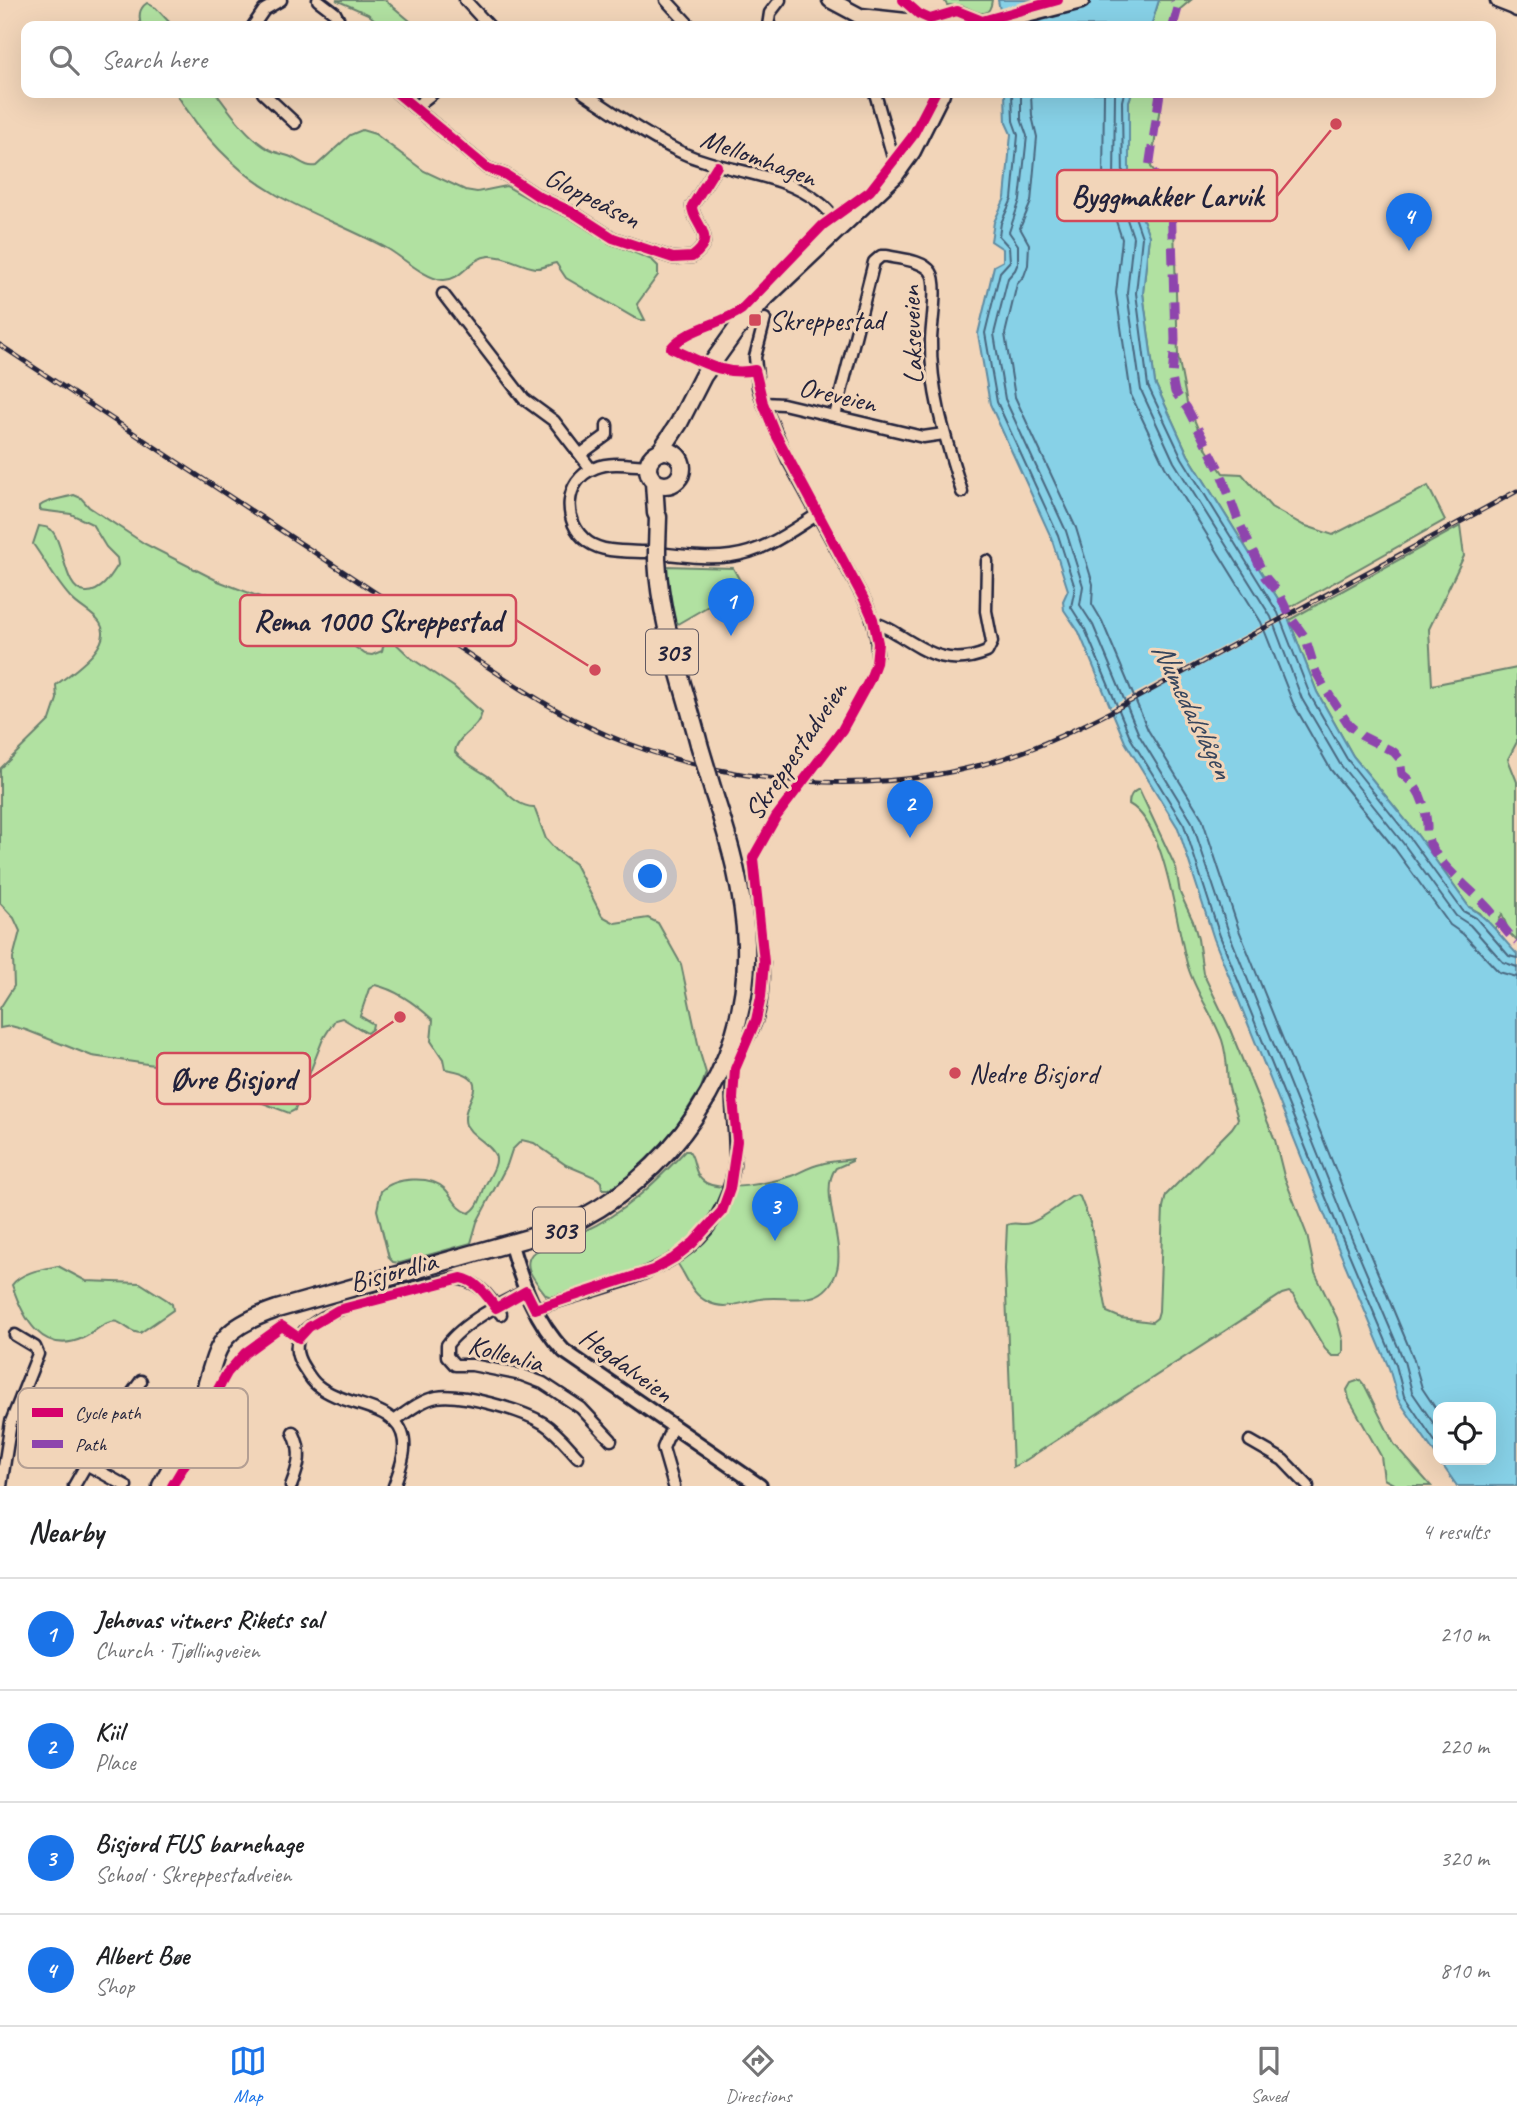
<!DOCTYPE html>
<meta charset="utf-8">
<style>
:root{--surface:#fff;--page:#f2f2f2;--text:#202124;--muted:#757577;--line:#e0e0e0;--accent:#1a73e8}
body{margin:0;font-family:Caveat,sans-serif;background:var(--page);color:var(--text)}
.controls{position:absolute;right:21px;bottom:21px;display:grid;overflow:hidden;border-radius:14px;box-shadow:0 7px 28px #0002}
.controls button{width:63px;height:63px;display:grid;place-items:center;padding:0;border:0;border-bottom:2px solid var(--line);background:var(--surface);color:var(--text);font:35px sans-serif}
.you{position:absolute;left:651px;top:877px;width:24px;height:24px;margin:-18px;border:5px solid #fff;border-radius:50%;background:#1a73e8;box-shadow:0 0 0 10px #1a73e833}
.badge{display:grid;place-items:center;width:46px;height:46px;border-radius:50%;background:var(--accent);color:#fff;font-size:23px;font-weight:700}
.pin{position:absolute;translate:-50% -58px;filter:drop-shadow(0 2px 4px #0008)}
.pin::after{content:'';position:absolute;top:37px;width:24px;height:21px;background:inherit;clip-path:polygon(0 0,100% 0,50% 100%)}
.list{margin:0;padding:0;list-style:none}
h2{display:flex;justify-content:space-between;align-items:center;height:91px;margin:0;padding:0 28px;font-size:30px}
h2 small{font-size:23px;font-weight:400;color:var(--muted)}
.list li{display:grid;grid-template-columns:46px 1fr auto;gap:21px;align-items:center;box-sizing:border-box;height:112px;padding:0 28px;border-top:2px solid var(--line)}
.list b{display:block;font-size:26px;white-space:nowrap}
.list p{margin:0;font-size:23px;white-space:nowrap;color:var(--muted)}
.list em{font-size:23px;font-style:normal;color:var(--muted)}
.icon{flex:none;width:38px;height:38px;fill:none;stroke:currentColor;stroke-width:2;stroke-linecap:round;stroke-linejoin:round}
.map{position:relative;flex:none;width:1517px;height:1486px;overflow:hidden}
.search{position:absolute;background:var(--surface);box-shadow:0 7px 28px #0002;left:21px;right:21px;top:21px;height:77px;display:flex;align-items:center;gap:18px;box-sizing:border-box;padding:0 24px;border-radius:14px;color:var(--muted);font-size:26px}
.sheet{height:539px;background:var(--surface)}
nav{display:flex;justify-content:space-around;align-items:center;box-sizing:border-box;height:98px;border-top:2px solid var(--line);background:var(--surface);font-size:19px;color:var(--muted)}
nav a{display:grid;justify-items:center;gap:4px}
nav .on{color:var(--accent)}
.map>svg:first-child{display:block}
.green{fill:#b1e1a1;stroke:#6a826e;stroke-width:2}
.water{fill:#87d1e7;stroke:#5f8ba2;stroke-width:2}
.pier{fill:#f2d5b9}
.lines{fill:none;stroke-linecap:round;stroke-linejoin:round}
.shore{stroke:#4a6880;stroke-width:2}
.minor-casing{stroke:#22223b;stroke-width:15}
.tertiary-casing{stroke:#22223b;stroke-width:18}
.secondary-casing{stroke:#22223b;stroke-width:19}
.primary-casing{stroke:#22223b;stroke-width:21}
.trunk-casing{stroke:#22223b;stroke-width:21}
.minor{stroke:#f2d5b9;stroke-width:10}
.tertiary{stroke:#f2d5b9;stroke-width:12}
.secondary{stroke:#f2d5b9;stroke-width:14}
.primary{stroke:#f2d5b9;stroke-width:16}
.trunk{stroke:#f2d5b9;stroke-width:16}
.rail-casing{stroke:#22223b;stroke-width:5}
.rail{stroke:#f2d5b9;stroke-width:2.5;stroke-dasharray:8;stroke-linecap:butt}
.primary-bridge-casing{stroke:#22223b;stroke-width:21;stroke-linecap:butt}
.primary-bridge{stroke:#f2d5b9;stroke-width:16}
.quiet{stroke:#8e44ad;stroke-width:9;stroke-dasharray:18 9;stroke-linecap:butt}
.cycleway-casing{stroke:#f2d5b9;stroke-width:15}
.cycleway{stroke:#d6006c;stroke-width:10}
.poi-dot{fill:#d1495b;stroke:#f2d5b9;stroke-width:2.5}
.labels{text-anchor:middle;stroke-width:6;stroke-linejoin:round;paint-order:stroke}
.shield{fill:#f2d5b9;stroke:#605861;stroke-width:2}
.shield-label{font-size:26px;font-weight:bold;fill:#22223b}
.street-label{font-size:28px;fill:#22223b;stroke:#f2d5b9}
.poi-label{font-size:28px;fill:#22223b;stroke:#f2d5b9;text-anchor:start}
.water-label{font-size:30px;font-style:italic;fill:#36455d;stroke:#f2d5b9}
.key{fill:#f2d5b9;stroke:#b49f93;stroke-width:2}
.key-label{font-size:19px;fill:#22223b}
.leader{fill:none;stroke:#d1495b;stroke-width:2.5}
.callout-dot{fill:#d1495b;stroke:#f2d5b9;stroke-width:2.5}
.callout{fill:#f2d5b9;stroke:#d1495b;stroke-width:2.5}
.callout-label{font-size:30px;text-anchor:middle;font-weight:bold;fill:#22223b}
</style>
<div class="map">
<svg width="1517" height="1486" viewBox="0 0 1517 1486">
<rect width="100%" height="100%" fill="#f2d5b9"/>
<filter id="ink" filterUnits="userSpaceOnUse"><feTurbulence type="fractalNoise" baseFrequency=".0143" numOctaves="2"/><feDisplacementMap in="SourceGraphic" scale="14" xChannelSelector="R" yChannelSelector="G"/><feConvolveMatrix kernelMatrix="1 2 1 2 8 2 1 2 1" color-interpolation-filters="sRGB"/></filter>
<g filter="url(#ink)">
<g class="green">
<polygon points="336,0 385,0 416,26 382,26 368,14"/>
<path d="M944,0H992C989,25 972,7 959,5C955,5 951,5 947,5Z"/>
<polygon points="1159,0 1191,0 1179,10 1175,26 1151,26"/>
<path d="M147,3L156,8L173,26H141C139,17 138,9 147,3Z"/>
<path d="M176,93H216C230,112 248,138 270,150C276,153 284,154 291,157C300,161 307,168 316,166L350,135L362,130L375,134L424,171L465,190L477,192L506,186L538,204L572,219L611,243L652,260L658,266V275L637,304L645,320H640L633,317L566,278L556,263C549,264 543,269 536,268C520,266 506,255 489,256C470,257 462,281 443,280C427,280 402,257 388,249C352,229 312,215 277,195C235,171 200,133 176,93Z"/>
<polygon points="1132,93 1162,93 1151,167 1173,194 1178,356 1187,403 1207,450 1223,473 1242,474 1271,507 1303,525 1333,535 1428,486 1445,520 1285,610 1188,455 1155,383 1143,293 1149,236 1129,181 1129,101"/>
<path d="M74,495L81,498L89,507L145,544L218,581L305,614L325,626L365,654L372,655L382,651L384,643L381,637L386,634L411,658L454,687L482,712C479,730 457,734 455,752C465,764 479,769 492,779C504,789 516,807 534,807L546,839L556,850L575,864L602,916L615,923L648,918L658,923L681,964L700,1053L706,1073L701,1088L672,1134L625,1180L609,1189H602L601,1182L597,1178L566,1165L534,1143L522,1140L512,1150L507,1165L477,1222L471,1243L400,1263L393,1262L389,1258L377,1210L381,1191C395,1177 431,1175 445,1189C454,1198 456,1209 469,1213C479,1208 481,1196 485,1186C499,1159 503,1157 477,1137C473,1134 469,1130 466,1125C458,1102 501,1077 445,1069L443,1059L431,1041L433,1020C417,1005 397,990 375,985L369,989L360,1016L373,1024L372,1029L367,1033L342,1018L335,1020L323,1039L295,1110L289,1113L168,1067L92,1056L26,1030L11,1026L0,1028V1008L14,986L13,958L20,931L14,918L0,903V769L50,720L57,699L56,685C71,673 115,645 100,623C93,613 79,607 71,598C56,582 46,562 33,544L39,526C45,527 50,527 53,532C65,547 64,591 86,592C101,593 111,576 118,565L117,558L106,547L92,524L71,514L40,510V506C46,500 65,498 74,495Z"/>
<polygon points="1460,526 1464,556 1429,629 1432,685 1517,668 1517,742 1508,759 1517,782 1517,941 1510,934 1502,914 1494,931 1480,913 1469,907 1416,833 1353,756 1317,692 1289,620"/>
<polygon points="666,566 733,568 743,586 674,626"/>
<path d="M1139,789L1176,868L1180,893L1193,921L1198,939L1203,973L1229,1027L1275,1140L1284,1176L1307,1235L1315,1273L1337,1318L1343,1341V1352L1340,1356H1332L1325,1349L1293,1295L1289,1292L1282,1294L1023,1462L1013,1467L1005,1269L1007,1225C1014,1221 1021,1226 1030,1223C1044,1218 1058,1206 1071,1197L1077,1195L1080,1197L1091,1225L1107,1312L1121,1318L1152,1322L1157,1318L1159,1311L1163,1207L1166,1195L1232,1128L1238,1119C1235,1107 1230,1095 1228,1083C1227,1068 1227,1055 1222,1040C1213,1015 1196,993 1188,967C1176,928 1167,824 1129,804C1129,796 1132,792 1139,789Z"/>
<path d="M685,1151H689C696,1160 693,1172 702,1180C717,1195 773,1182 791,1176C801,1172 811,1166 821,1164C831,1161 843,1161 852,1159V1161L836,1168C817,1191 847,1243 836,1273C822,1311 786,1294 760,1299C742,1302 725,1311 708,1302C690,1294 687,1275 675,1260L551,1297L546,1295C537,1282 521,1268 532,1254C547,1243 566,1240 582,1232C623,1214 655,1183 685,1151Z"/>
<path d="M58,1266L86,1281L140,1283L167,1300L172,1304L173,1310L140,1333C128,1333 122,1319 111,1322C100,1324 93,1334 83,1338C42,1356 23,1318 12,1285C21,1272 43,1269 58,1266Z"/>
<polygon points="1360,1380 1365,1386 1394,1444 1431,1486 1397,1486 1384,1479 1381,1456 1349,1399 1347,1390 1351,1383"/>
</g>
<g class="water">
<polygon points="998,0 1159,0 1151,26 1003,26"/>
<path d="M1005,93H1132L1129,101V181L1149,236L1143,293L1155,383L1188,455L1285,610L1317,692L1353,756L1416,833L1469,907C1487,916 1502,939 1517,954V1486H1457L1439,1460H1491V1407H1438V1458L1398,1399L1389,1368L1334,1238L1214,939L1178,828L1125,742L1079,632L1064,610L1063,601L1068,590L1051,537L990,404L978,334L994,266L1003,261V249L991,241L994,222L1005,198L1011,134L1006,123Z"/>
</g>
<polygon class="pier" points="1289,611 1291,617 1113,713 1110,707"/>
<g class="lines">
<g class="shore">
<polyline points="1012,93 1013,121 1018,135 1012,199 1001,223 999,236 1009,247 1010,261 1000,272 985,333 997,402 1058,535 1075,588 1071,607 1085,629 1131,739 1184,825 1220,936 1341,1235 1396,1365 1404,1396 1438,1446"/>
<polyline points="1021,93 1021,119 1027,136 1020,200 1009,232 1018,245 1018,263 1015,270 1008,278 994,334 1005,399 1066,531 1083,586 1080,605 1093,625 1139,735 1192,822 1229,933 1349,1232 1404,1361 1412,1392 1438,1430"/>
<polyline points="1031,93 1032,116 1037,137 1031,202 1020,228 1029,244 1028,265 1024,276 1017,284 1005,334 1015,397 1076,528 1093,584 1092,604 1102,621 1148,730 1202,818 1239,930 1359,1228 1413,1357 1422,1388 1438,1412"/>
<polyline points="1104,93 1103,182 1122,239 1116,293 1131,395 1165,467 1261,622 1293,703 1331,770 1395,849 1450,925 1463,934 1499,972 1517,977"/>
<polyline points="1115,93 1114,181 1133,237 1127,293 1141,390 1174,462 1271,617 1302,699 1340,764 1403,843 1456,916 1470,925 1503,962 1517,967"/>
<polyline points="1124,93 1122,101 1123,182 1142,237 1136,293 1148,386 1182,458 1278,613 1310,695 1347,759 1410,838 1463,911 1476,918 1509,956 1517,958"/>
</g>
<g class="minor-casing">
<g id="minor">
<polyline points="318,0 335,13 342,26"/>
<polyline points="465,0 489,26"/>
<polyline points="666,0 690,26"/>
<polyline points="253,26 264,10 281,0"/>
<polyline points="768,26 770,13 780,0"/>
<polyline points="263,93 295,123"/>
<path d="M397,93L487,168L506,175L538,196L574,213L613,238L673,258L692,257C720,237 692,224 692,206L717,166"/>
<path d="M584,93C616,114 649,138 685,154C728,173 782,172 820,203C828,209 835,219 842,227"/>
<polyline points="875,93 894,161"/>
<polyline points="415,107 433,93"/>
<polyline points="443,294 524,399 554,421 591,469"/>
<path d="M765,319L755,357L758,387L763,403L788,460L866,603C874,620 878,637 877,656"/>
<polyline points="763,403 783,404 923,437 944,434"/>
<path d="M835,416L874,262L881,256H887C899,259 923,260 931,272C939,283 931,325 931,341C930,393 947,443 962,492"/>
<polyline points="581,454 607,435 607,425"/>
<path d="M648,466C631,465 611,461 595,468C563,480 562,523 588,542C603,553 628,551 646,552C674,554 703,560 731,556C764,552 791,531 818,514"/>
<path d="M874,623C884,625 890,630 899,635C929,654 951,667 987,652L992,642L986,611L987,561"/>
<path d="M526,1291C502,1302 462,1324 447,1345V1356L455,1365H472L522,1375L543,1383L581,1408L611,1440"/>
<path d="M535,1309C617,1280 718,1272 734,1166C738,1134 727,1101 734,1070C738,1053 750,1037 756,1021C763,1002 762,982 764,962"/>
<path d="M394,1421C407,1412 421,1400 437,1397C461,1393 522,1410 543,1423C557,1432 567,1445 578,1457"/>
<polyline points="672,1427 663,1448 674,1486"/>
<polyline points="1250,1441 1283,1460 1308,1486"/>
<polyline points="86,1464 126,1486"/>
<polyline points="1,1486 11,1422 38,1354 35,1347 15,1335"/>
<polyline points="74,1486 110,1423 141,1381"/>
<path d="M291,1486C299,1466 303,1452 293,1432"/>
<path d="M394,1486C401,1466 413,1439 394,1421C377,1404 338,1403 317,1385C311,1380 308,1374 304,1368C298,1359 294,1348 299,1338C316,1306 416,1288 451,1279C475,1276 489,1296 501,1314"/>
</g>
</g>
<g class="tertiary-casing">
<path id="tertiary" d="M511,1245C522,1283 535,1321 564,1351L760,1486"/>
</g>
<g class="secondary-casing">
<polyline id="secondary" points="830,0 860,16 943,25"/>
</g>
<g class="primary-casing">
<g id="primary">
<polyline points="1499,0 1517,7"/>
<polyline points="942,26 954,19 975,25 988,24 1081,0"/>
<circle cx="665" cy="468" r="17"/>
<polyline points="660,452 679,423 703,376 736,330 766,297 894,176 912,151 941,93"/>
<polyline points="654,482 656,513 658,517 657,548"/>
<path d="M657,559C660,623 683,682 699,744"/>
<path d="M161,1486C175,1461 188,1435 199,1408C220,1350 209,1332 277,1309L560,1229C671,1180 750,1068 746,944C744,893 730,843 714,794"/>
</g>
</g>
<g class="trunk-casing">
<polyline id="trunk" points="1514,0 1517,8"/>
</g>
<use href="#minor" class="minor"/>
<use href="#tertiary" class="tertiary"/>
<use href="#secondary" class="secondary"/>
<use href="#primary" class="primary"/>
<use href="#trunk" class="trunk"/>
<g class="rail-casing">
<path id="rail" d="M0,345L491,669C533,697 576,724 624,742C749,790 898,798 1025,751C1093,725 1157,686 1220,652C1319,599 1418,545 1517,491"/>
</g>
<use href="#rail" class="rail"/>
<g class="primary-bridge-casing">
<g id="primary-bridge">
<polyline points="657,559 657,548"/>
<polyline points="699,744 714,794"/>
</g>
</g>
<use href="#primary-bridge" class="primary-bridge"/>
<g class="quiet">
<polyline points="1173,26 1178,8 1174,0"/>
<path d="M1160,93L1149,168L1171,195L1175,340L1172,378L1175,392L1187,408L1220,471L1238,520L1265,577L1278,592L1291,618L1305,637L1316,672L1326,690L1349,725L1362,736L1394,752L1400,759L1402,774C1420,788 1425,802 1427,825C1427,831 1427,839 1431,846C1444,870 1467,885 1485,905C1497,917 1504,931 1517,942"/>
</g>
<g class="cycleway-casing">
<g id="cycleway">
<polyline points="903,0 919,14 930,19 957,11 982,21 1058,0"/>
<path d="M397,93L487,168L506,175L538,196L574,213L613,238L673,258L692,257C720,237 692,224 692,206L717,166"/>
<path d="M172,1486L191,1454L217,1391L227,1373L245,1353L282,1326L299,1338L309,1327L338,1310L461,1278C477,1281 486,1295 496,1308L526,1291L535,1309L653,1270L674,1258L693,1243L722,1211L730,1189L737,1141L733,1099L735,1069L756,1020L761,997L764,962L753,858L776,817L842,730L870,679L876,663L878,643L873,619L866,603L775,433L763,403L755,370C724,377 698,360 671,348C687,328 720,325 741,310L823,225L870,191L912,137L935,93"/>
</g>
</g>
<use href="#cycleway" class="cycleway"/>
</g>
</g>
<g class="poi-dot">
<rect x="748" y="313" width="14" height="14" rx="3.5"/>
<circle cx="955" cy="1073" r="7"/>
</g>
<g class="labels">
<g class="shield">
<rect x="646" y="629.5" width="52" height="45" rx="5"/>
<rect x="533" y="1207.5" width="52" height="45" rx="5"/>
</g>
<g class="shield-label">
<text x="672" y="661">303</text>
<text x="559" y="1239">303</text>
</g>
<g class="street-label">
<text transform="translate(759 157) rotate(20)" y="10">Mellomhagen</text>
<text transform="translate(593 197) rotate(27)" y="10">Gloppeåsen</text>
<text transform="translate(911 335) rotate(-92)" y="10">Lakseveien</text>
<text transform="translate(838 394) rotate(13)" y="10">Oreveien</text>
<text transform="translate(795 750) rotate(-56)" y="10">Skreppestadveien</text>
<text transform="translate(393 1271) rotate(-15)" y="10">Bisjordlia</text>
<text transform="translate(506 1353) rotate(15)" y="10">Kollenlia</text>
<text transform="translate(627 1364) rotate(36)" y="10">Hegdalveien</text>
</g>
<g class="poi-label">
<text x="769" y="330">Skreppestad</text>
<text x="969" y="1083">Nedre Bisjord</text>
</g>
<g class="water-label">
<text transform="translate(1193 710) rotate(64)" y="10">Numedalslågen</text>
</g>
</g>
<rect x="18" y="1388" width="230" height="80" rx="10" class="key"/>
<rect x="32" y="1408" width="31" height="9" fill="#d6006c"/>
<rect x="32" y="1440" width="31" height="8" fill="#8e44ad"/>
<g class="key-label">
<text x="75" y="1419">Cycle path</text>
<text x="75" y="1451">Path</text>
</g>
<path class="leader" d="M1336 124L1277 196M595 670L516 620M400 1017L310 1078"/>
<g class="callout-dot">
<circle cx="1336" cy="124" r="7"/>
<circle cx="595" cy="670" r="7"/>
<circle cx="400" cy="1017" r="7"/>
</g>
<g class="callout">
<rect x="1057" y="170" width="220" height="51" rx="7"/>
<rect x="240" y="595" width="276" height="51" rx="7"/>
<rect x="157" y="1053" width="153" height="51" rx="7"/>
</g>
<g class="callout-label">
<text x="1167" y="206">Byggmakker Larvik</text>
<text x="378" y="631">Rema 1000 Skreppestad</text>
<text x="233" y="1089">Øvre Bisjord</text>
</g>
</svg>
<div class="controls">
<button><svg class="icon" aria-label="locate" viewBox="0 0 24 24"><circle cx="12" cy="12" r="6"/><path d="M12 2v4M12 18v4M2 12h4M18 12h4"/></svg></button>
</div>
<div class="you"></div>
<div class="pin badge" style="left:731px;top:636px">1</div>
<div class="pin badge" style="left:910px;top:838px">2</div>
<div class="pin badge" style="left:775px;top:1241px">3</div>
<div class="pin badge" style="left:1409px;top:251px">4</div>
<div class="search"><svg class="icon" aria-label="search" viewBox="0 0 24 24"><circle cx="10" cy="10" r="6"/><path d="M15 15l6 6"/></svg>Search here</div>
</div>
<section class="sheet">
<h2>Nearby<small>4 results</small></h2>
<ul class="list">
<li><span class="badge">1</span><div><b>Jehovas vitners Rikets sal</b><p>Church · Tjøllingveien</p></div><em>210 m</em></li>
<li><span class="badge">2</span><div><b>Kiil</b><p>Place</p></div><em>220 m</em></li>
<li><span class="badge">3</span><div><b>Bisjord FUS barnehage</b><p>School · Skreppestadveien</p></div><em>320 m</em></li>
<li><span class="badge">4</span><div><b>Albert Bøe</b><p>Shop</p></div><em>810 m</em></li>
</ul>
</section>
<nav>
<a class="on"><svg class="icon" aria-label="map" viewBox="0 0 24 24"><path d="M3 6l6-2 6 2 6-2v14l-6 2-6-2-6 2zM9 4v14M15 6v14"/></svg>Map</a>
<a><svg class="icon" aria-label="directions" viewBox="0 0 24 24"><path d="M12 3l9 9-9 9-9-9zM9 14v-3h6M13 9l2 2-2 2"/></svg>Directions</a>
<a><svg class="icon" aria-label="saved" viewBox="0 0 24 24"><path d="M7 4h10v16l-5-4-5 4z"/></svg>Saved</a>
</nav>
